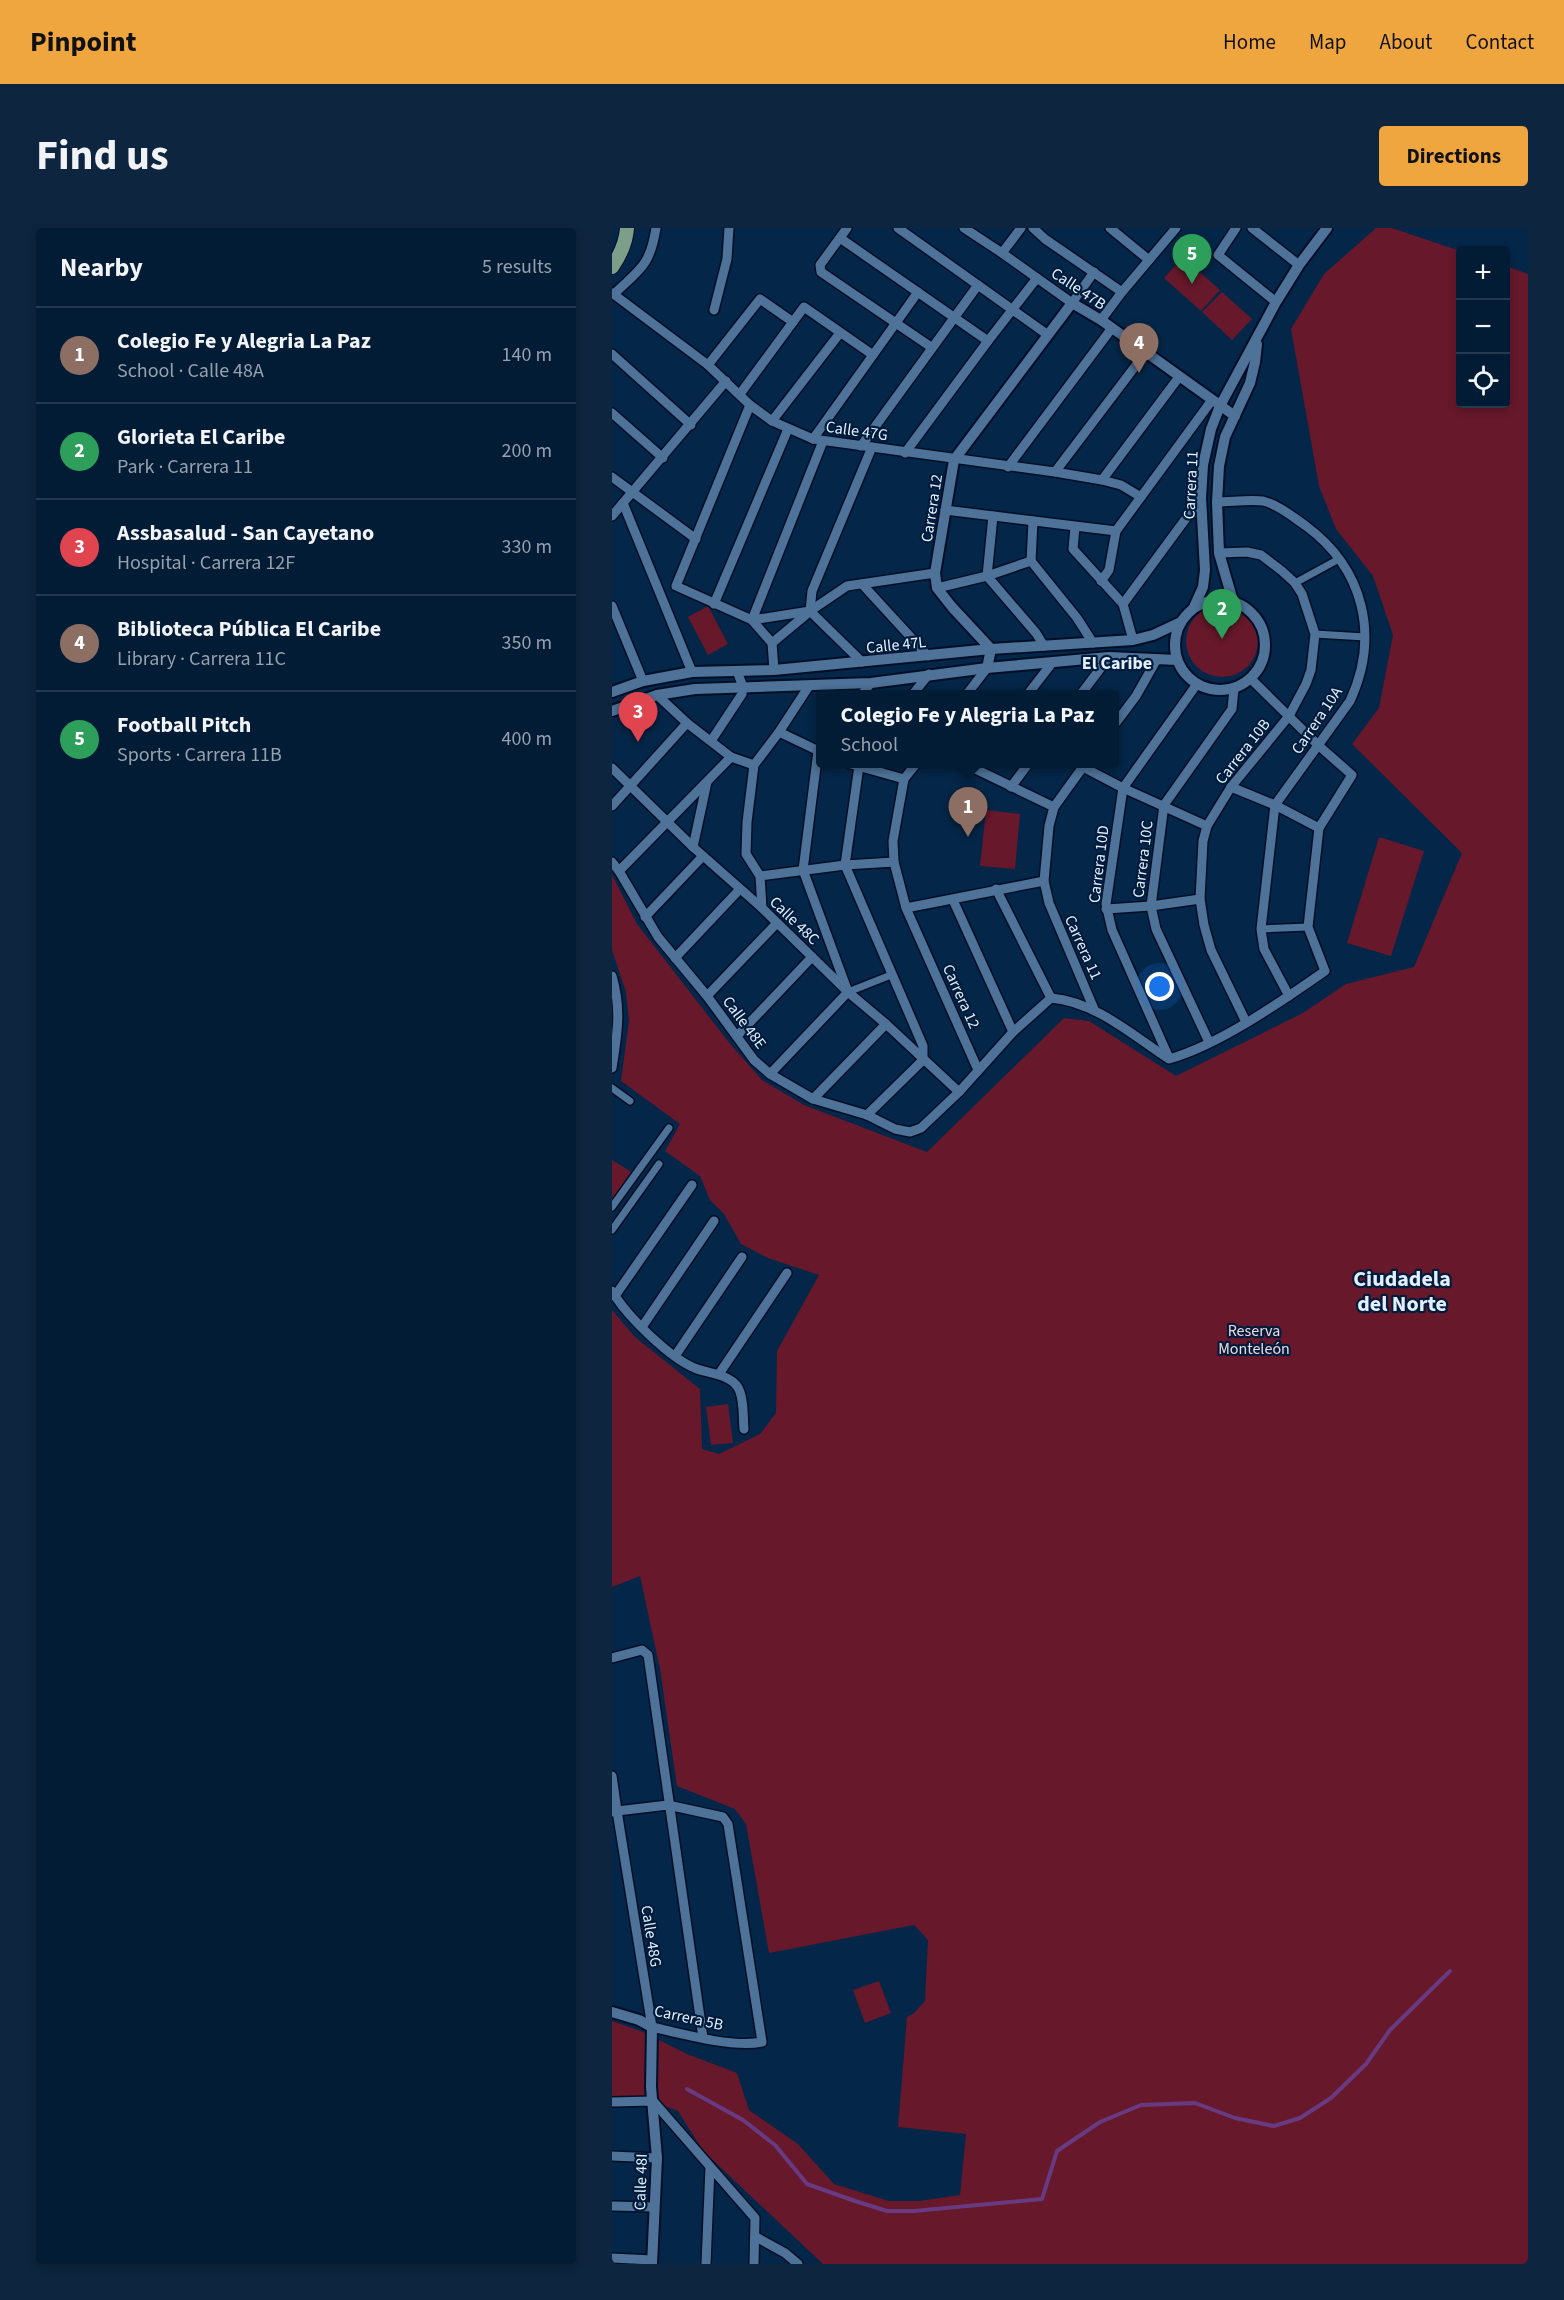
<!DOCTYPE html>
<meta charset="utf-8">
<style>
:root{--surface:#031c36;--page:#0d253e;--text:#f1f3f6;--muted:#97a1ad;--line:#243a51;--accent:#f0a63f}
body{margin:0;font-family:"Source Sans 3",sans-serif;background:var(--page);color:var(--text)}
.controls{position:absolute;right:18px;top:18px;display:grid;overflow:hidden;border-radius:6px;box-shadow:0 3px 9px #0003}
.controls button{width:54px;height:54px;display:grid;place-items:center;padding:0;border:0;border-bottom:2px solid var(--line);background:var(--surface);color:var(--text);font:30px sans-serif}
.you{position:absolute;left:548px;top:759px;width:21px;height:21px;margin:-15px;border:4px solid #fff;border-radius:50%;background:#1a73e8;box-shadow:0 0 0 9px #1a73e833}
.badge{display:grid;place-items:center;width:39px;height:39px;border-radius:50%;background:var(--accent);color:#fff;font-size:20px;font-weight:700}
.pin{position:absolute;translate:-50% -50px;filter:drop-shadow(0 2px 3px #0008)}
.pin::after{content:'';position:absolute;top:32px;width:21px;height:18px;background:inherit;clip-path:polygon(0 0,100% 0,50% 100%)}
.popup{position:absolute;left:204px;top:462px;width:303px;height:78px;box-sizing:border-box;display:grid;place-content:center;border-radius:6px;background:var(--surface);filter:drop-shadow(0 2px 4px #0005);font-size:20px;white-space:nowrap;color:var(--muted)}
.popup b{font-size:22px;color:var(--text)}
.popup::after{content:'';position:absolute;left:50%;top:100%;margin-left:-12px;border:12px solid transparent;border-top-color:var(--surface)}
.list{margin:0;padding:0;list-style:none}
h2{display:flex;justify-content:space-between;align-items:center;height:78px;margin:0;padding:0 24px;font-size:26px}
h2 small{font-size:20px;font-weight:400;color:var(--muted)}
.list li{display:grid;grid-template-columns:39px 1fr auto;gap:18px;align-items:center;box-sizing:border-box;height:96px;padding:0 24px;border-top:2px solid var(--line)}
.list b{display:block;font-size:22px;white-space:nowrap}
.list p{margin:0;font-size:20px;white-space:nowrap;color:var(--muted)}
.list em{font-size:20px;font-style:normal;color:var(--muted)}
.icon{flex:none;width:33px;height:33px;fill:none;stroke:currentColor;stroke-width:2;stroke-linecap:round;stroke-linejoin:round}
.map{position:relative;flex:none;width:916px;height:2036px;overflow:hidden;border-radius:6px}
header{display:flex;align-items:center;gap:36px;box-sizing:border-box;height:84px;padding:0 30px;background:var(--accent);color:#111}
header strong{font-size:28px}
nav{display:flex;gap:33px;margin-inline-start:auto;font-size:21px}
.intro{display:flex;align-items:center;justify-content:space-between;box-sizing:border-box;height:144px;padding:0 36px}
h1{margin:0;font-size:42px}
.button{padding:15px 27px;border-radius:6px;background:var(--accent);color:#111;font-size:21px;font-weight:700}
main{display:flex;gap:36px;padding:0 36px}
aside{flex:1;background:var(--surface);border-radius:6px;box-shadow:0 3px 9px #0003}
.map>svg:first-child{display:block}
.green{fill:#67182b}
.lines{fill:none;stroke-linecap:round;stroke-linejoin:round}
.stream{stroke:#673a81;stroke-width:4}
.pedestrian-casing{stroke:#000f27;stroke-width:10}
.minor-casing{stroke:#000f27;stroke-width:12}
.tertiary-casing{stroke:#000f27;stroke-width:14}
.primary-casing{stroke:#000f27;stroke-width:16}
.pedestrian{stroke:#4e7298;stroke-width:7}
.minor{stroke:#4e7298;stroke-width:9}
.tertiary{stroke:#4e7298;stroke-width:10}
.primary{stroke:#7d9f8a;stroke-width:14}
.labels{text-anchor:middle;stroke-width:4.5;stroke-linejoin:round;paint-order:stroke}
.street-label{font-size:16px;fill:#e4effd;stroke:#001c3d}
.park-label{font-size:16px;fill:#f3d7da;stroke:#001c3d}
.neighbourhood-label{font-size:18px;font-weight:bold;fill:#e4effd;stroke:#001c3d}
.district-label{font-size:22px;font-weight:bold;fill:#e4effd;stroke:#001c3d}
</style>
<header>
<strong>Pinpoint</strong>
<nav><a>Home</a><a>Map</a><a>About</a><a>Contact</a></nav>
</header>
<div class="intro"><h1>Find us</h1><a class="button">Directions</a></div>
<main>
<aside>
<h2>Nearby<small>5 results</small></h2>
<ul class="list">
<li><span class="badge" style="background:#8d6e63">1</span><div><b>Colegio Fe y Alegria La Paz</b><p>School · Calle 48A</p></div><em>140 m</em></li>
<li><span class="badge" style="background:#2e9e5b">2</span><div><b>Glorieta El Caribe</b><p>Park · Carrera 11</p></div><em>200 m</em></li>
<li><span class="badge" style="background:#e0444e">3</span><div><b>Assbasalud - San Cayetano</b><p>Hospital · Carrera 12F</p></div><em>330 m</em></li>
<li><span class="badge" style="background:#8d6e63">4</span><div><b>Biblioteca Pública El Caribe</b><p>Library · Carrera 11C</p></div><em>350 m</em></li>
<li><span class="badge" style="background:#2e9e5b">5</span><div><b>Football Pitch</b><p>Sports · Carrera 11B</p></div><em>400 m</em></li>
</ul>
</aside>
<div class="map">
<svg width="916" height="2036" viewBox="0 0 916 2036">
<rect width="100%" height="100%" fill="#042648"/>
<g class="green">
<polygon points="764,0 780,0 848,23 849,176 894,176 894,38 916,46 916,2036 211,2036 91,1923 66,1883 25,1868 0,1869 0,1793 31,1804 75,1826 125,1845 137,1882 186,1916 222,1956 277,1973 307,1973 348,1967 354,1906 286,1899 295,1789 302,1785 313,1773 316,1712 302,1697 157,1725 134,1596 123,1581 65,1558 48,1441 28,1348 0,1359 0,1082 23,1109 88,1161 90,1221 107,1226 148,1206 164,1185 165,1123 207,1047 156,1030 129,1016 112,986 98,972 88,948 53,923 68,896 9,853 17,793 14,764 0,722 0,647 25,696 119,817 150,852 192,877 315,924 452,790 477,793 564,848 691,785 734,756 802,739 850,625 740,516 767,480 781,407 761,348 724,301 707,258 679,101 712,46"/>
<polygon points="571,29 608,62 589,83 552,50"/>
<polygon points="610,64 640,91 620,112 590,84"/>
<circle cx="610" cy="413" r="36"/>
<polygon points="96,378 116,416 96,427 76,389"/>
<polygon points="374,582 408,586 403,641 368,638"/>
<polygon points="767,609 812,623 779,728 735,715"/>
<polygon points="0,932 21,945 0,973"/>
<polygon points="116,1176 121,1215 99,1217 94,1179"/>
<polygon points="267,1753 279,1785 253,1795 241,1762"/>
</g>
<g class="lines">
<polyline class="stream" points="75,1861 131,1892 163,1917 195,1956 243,1973 275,1983 302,1983 430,1971 445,1923 488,1894 529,1877 583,1875 623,1890 662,1898 688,1890 719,1870 754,1836 778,1802 838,1743"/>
<g class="pedestrian-casing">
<g id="pedestrian">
<polyline points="683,355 727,331"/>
<polyline points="703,406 753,409"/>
<polyline points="649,701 696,699"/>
<polyline points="236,764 279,747"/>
<polyline points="0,860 18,873"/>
<polyline points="0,979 57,900"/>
<polyline points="0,1002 47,936"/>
</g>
</g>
<g class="minor-casing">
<g id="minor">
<polyline points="235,0 208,37 209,44 319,119"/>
<polyline points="286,0 436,107"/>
<polyline points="352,0 390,25 460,75 482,44"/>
<polyline points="421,0 433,11 510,64"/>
<polyline points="498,0 537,32"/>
<polyline points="624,0 606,27 664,74"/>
<polyline points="640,0 687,37"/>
<polyline points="228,10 376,113"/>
<polyline points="390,25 409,0"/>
<polyline points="0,65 96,137 138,177 160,193 201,211 443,244 490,252 509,257 529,269"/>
<path d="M2,66C28,41 38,38 44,0"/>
<polyline points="102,82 115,31 117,0"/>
<polyline points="489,92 510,64 564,0"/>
<polyline points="0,126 79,197"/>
<polyline points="96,137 148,71 181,94"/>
<polyline points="128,166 192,79 261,127"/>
<polyline points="138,177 64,358 140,392 198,383 235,358 323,345"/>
<polyline points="0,185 51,230"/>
<polyline points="160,193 228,105"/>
<polyline points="201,211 306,64"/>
<polyline points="249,218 366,57"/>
<polyline points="293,225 376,113 425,50"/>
<polyline points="396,239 500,100"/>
<polyline points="443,244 534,124"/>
<polyline points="0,249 84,311"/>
<polyline points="490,252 567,149"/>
<path d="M605,274C619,274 637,271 651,273C667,277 681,289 694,298C752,341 768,408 738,473L663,577L649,701L652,721L677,768"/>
<polyline points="11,275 80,444"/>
<polyline points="333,282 504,303"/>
<polyline points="0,288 114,153"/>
<polyline points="463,299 461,321 511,376 521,412"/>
<polyline points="607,325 635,324 649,327 670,343 683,355 690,366 703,406 699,442 694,456 677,488 619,559 595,598 591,613 588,671 592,697 599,722 634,794"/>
<polyline points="419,333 465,390 481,415"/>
<polyline points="419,333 421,293"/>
<polyline points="375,348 424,405 432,418"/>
<polyline points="375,348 381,288"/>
<polyline points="489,353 497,342 504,303 600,172"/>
<polyline points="250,356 316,428"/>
<polyline points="325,360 375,348 419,333"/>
<polyline points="102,376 176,201"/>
<polyline points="511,376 589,270"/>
<polyline points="0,378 31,453"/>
<polyline points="198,383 200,363 260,219"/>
<polyline points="198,383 250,434"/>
<polyline points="160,415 196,385"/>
<polyline points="162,442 160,415 140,392 211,213"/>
<polyline points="250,466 259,455"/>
<polyline points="301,466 317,446"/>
<polyline points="355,466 375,440"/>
<polyline points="416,466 440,435"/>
<polyline points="469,466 497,429"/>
<polyline points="45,467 75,495 119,529 142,537"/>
<polyline points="503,496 524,468 545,431"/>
<polyline points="167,504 209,524"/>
<polyline points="99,513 130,466 131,459 125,443"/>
<polyline points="239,536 292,551"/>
<polyline points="249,536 247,538 233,637 311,818 311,832 255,887"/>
<polyline points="304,536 292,551 281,613 282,634 294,680 366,842"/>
<polyline points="353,536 442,579"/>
<polyline points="473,536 442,579 437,598 432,653 437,675 482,781"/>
<polyline points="471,539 511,560 595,598"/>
<polyline points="0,540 81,619 150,680 236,764 274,796 347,864"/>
<polyline points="399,559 416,536"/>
<polyline points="619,559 663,577 707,600"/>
<polyline points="0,578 75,495"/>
<polyline points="81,619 95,554"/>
<polyline points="0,634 7,643 46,709 95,768 142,832 158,846 201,871 255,887 283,901 298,904 309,900 347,864 401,804 439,770"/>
<polyline points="7,643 119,529"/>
<polyline points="148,648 233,637 282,634"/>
<polyline points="384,661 439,770"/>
<polyline points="341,672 401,804"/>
<polyline points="150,680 148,648 134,626 135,594 142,537 167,504 197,458"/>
<polyline points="294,680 432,653"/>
<polyline points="494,681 539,678 588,671"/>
<polyline points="33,689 91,628"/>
<polyline points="63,730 128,661"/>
<path d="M0,748C10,782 5,807 0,840"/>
<polyline points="95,768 165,695"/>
<path d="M439,770C484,774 520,807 557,831C607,817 670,773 713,743L696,699L707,600L740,547L706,517L639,451"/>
<polyline points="125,808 200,729"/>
<polyline points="597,814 544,701 539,678 552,577 620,481 622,461"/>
<polyline points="557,830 500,702 494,676 511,560 585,456"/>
<polyline points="158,846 236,764 191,642 206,523 209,519"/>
<polyline points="201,871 274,796"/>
<path d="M0,1063C14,1087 58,1131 85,1141C99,1146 123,1147 128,1164C132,1175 131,1190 132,1201"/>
<polyline points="3,1068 80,957"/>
<polyline points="30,1099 102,993"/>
<polyline points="63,1128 130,1029"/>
<polyline points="107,1146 175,1045"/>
<polyline points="0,1430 30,1422 36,1427 91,1810"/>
<path d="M0,1548L5,1583L40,1799C70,1806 121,1820 150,1814L116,1596L111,1589L56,1577L5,1583L0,1584"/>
<polyline points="0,1874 41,1873 143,1990 142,2036"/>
<polyline points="0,1928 45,1930"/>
<polyline points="0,1978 42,1979"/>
<polyline points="144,2009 173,2025 186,2036"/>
<polyline points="0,2030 40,2032"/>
<polyline points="94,2036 98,1939"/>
</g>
</g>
<g class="tertiary-casing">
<g id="tertiary">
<circle cx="608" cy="417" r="45"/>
<polyline points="621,373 607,325 605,274 607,238 613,209 638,155 643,134 645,116"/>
<polyline points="582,379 591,359 593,342 589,270 591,237 599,201 608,178 664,74 687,37 715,0"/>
<polyline points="375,440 379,421 340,379 325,360 323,345 342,232 460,75 489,92 623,188"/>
<polyline points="0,464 31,453 80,444 162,442 379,421 521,412 541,407 569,394"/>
<polyline points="0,483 45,467 83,461 259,455 375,440 497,429 565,432"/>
<polyline points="0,1784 27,1792 40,1799 39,1859 45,1930 40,2036"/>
</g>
</g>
<g class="primary-casing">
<path id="primary" d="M0,39C9,26 14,15 15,0"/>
</g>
<use href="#pedestrian" class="pedestrian"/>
<use href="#minor" class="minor"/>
<use href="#tertiary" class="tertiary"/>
<use href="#primary" class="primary"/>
</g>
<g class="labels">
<g class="street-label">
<text transform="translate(467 60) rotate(34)" y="6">Calle 47B</text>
<text transform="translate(245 202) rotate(8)" y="6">Calle 47G</text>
<text transform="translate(578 257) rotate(-87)" y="6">Carrera 11</text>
<text transform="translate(319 280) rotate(-81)" y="6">Carrera 12</text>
<text transform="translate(284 416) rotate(-6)" y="6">Calle 47L</text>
<text transform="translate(704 492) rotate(-56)" y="6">Carrera 10A</text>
<text transform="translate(630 523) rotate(-52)" y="6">Carrera 10B</text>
<text transform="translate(530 631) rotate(-83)" y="6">Carrera 10C</text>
<text transform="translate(486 636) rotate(-83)" y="6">Carrera 10D</text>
<text transform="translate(183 692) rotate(44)" y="6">Calle 48C</text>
<text transform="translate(472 719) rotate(66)" y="6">Carrera 11</text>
<text transform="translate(350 768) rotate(66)" y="6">Carrera 12</text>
<text transform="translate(133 794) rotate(53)" y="6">Calle 48E</text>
<text transform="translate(40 1708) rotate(81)" y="6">Calle 48G</text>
<text transform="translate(77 1789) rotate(12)" y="6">Carrera 5B</text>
<text transform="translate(28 1954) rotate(-88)" y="6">Calle 48I</text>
</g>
<g class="park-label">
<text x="642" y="1108">Reserva<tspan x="642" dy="18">Monteleón</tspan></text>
</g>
<g class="neighbourhood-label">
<text x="505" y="441">El Caribe</text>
</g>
<g class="district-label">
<text x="790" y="1058">Ciudadela<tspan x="790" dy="25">del Norte</tspan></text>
</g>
</g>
</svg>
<div class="controls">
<button>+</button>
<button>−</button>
<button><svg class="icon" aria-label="locate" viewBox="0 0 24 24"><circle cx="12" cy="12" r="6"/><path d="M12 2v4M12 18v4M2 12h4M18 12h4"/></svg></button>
</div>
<div class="you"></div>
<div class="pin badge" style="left:356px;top:609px;background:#8d6e63">1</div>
<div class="popup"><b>Colegio Fe y Alegria La Paz</b>School</div>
<div class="pin badge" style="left:610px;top:411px;background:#2e9e5b">2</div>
<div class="pin badge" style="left:26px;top:514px;background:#e0444e">3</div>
<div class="pin badge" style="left:527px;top:145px;background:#8d6e63">4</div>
<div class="pin badge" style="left:580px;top:56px;background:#2e9e5b">5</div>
</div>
</main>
